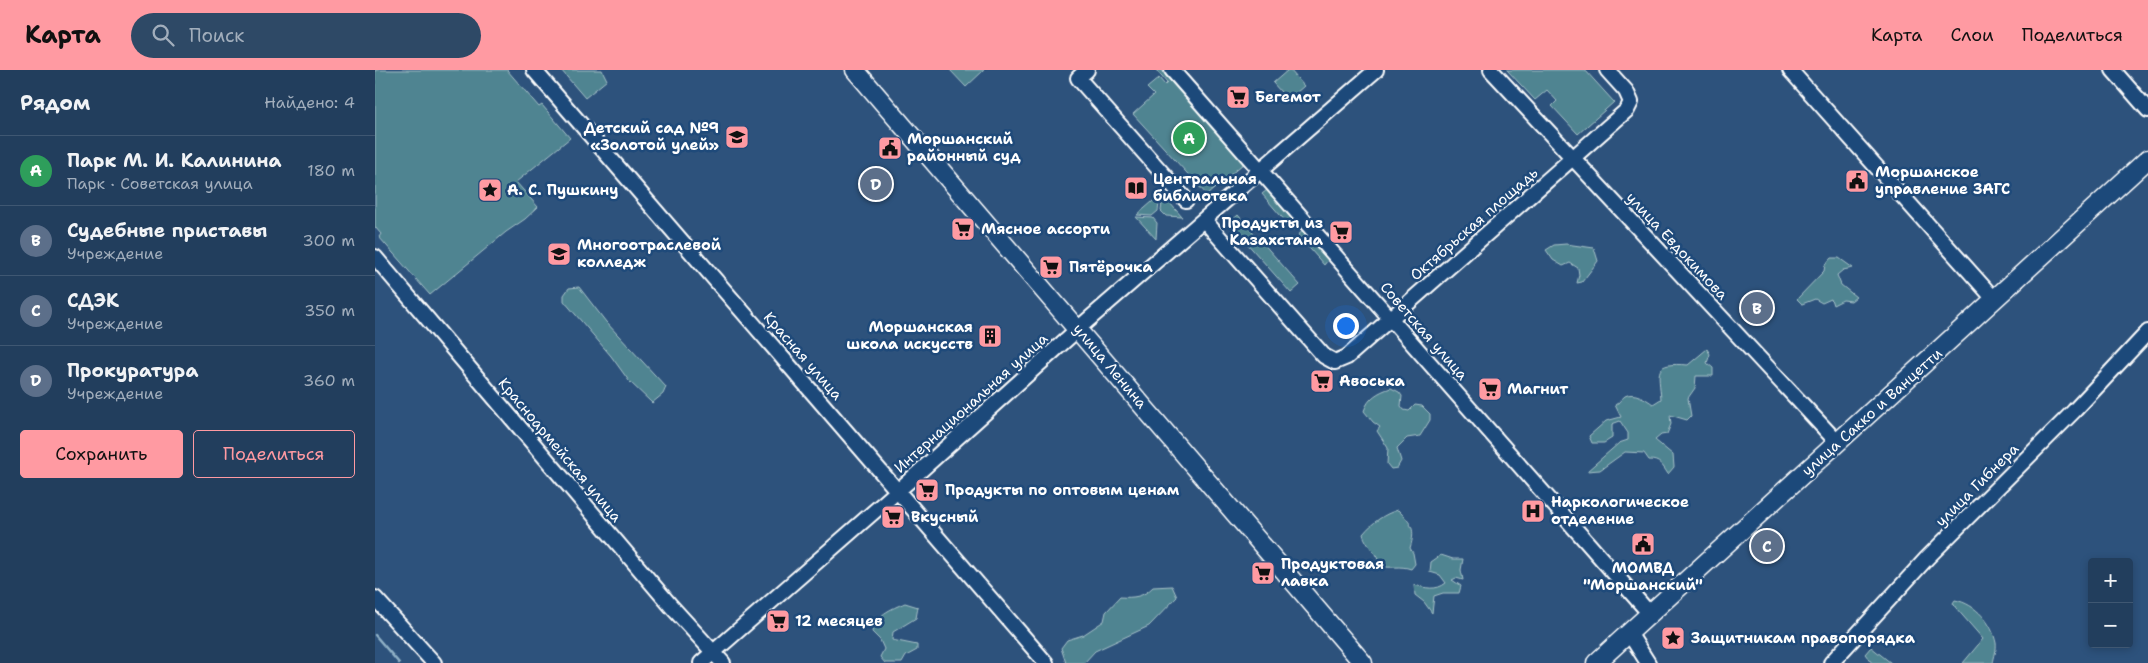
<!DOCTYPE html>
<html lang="ru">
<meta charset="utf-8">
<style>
:root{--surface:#223e5d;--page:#2e4966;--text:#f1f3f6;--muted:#a2aebc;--line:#3f5772;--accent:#ff9aa2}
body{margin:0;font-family:"Shantell Sans",sans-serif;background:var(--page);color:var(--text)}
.controls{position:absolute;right:15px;bottom:15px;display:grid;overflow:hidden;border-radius:5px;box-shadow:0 2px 8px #0003}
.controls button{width:45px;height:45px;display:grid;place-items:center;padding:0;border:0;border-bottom:1px solid var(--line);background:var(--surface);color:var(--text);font:25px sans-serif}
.you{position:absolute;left:970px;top:255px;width:18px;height:18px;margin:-12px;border:4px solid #fff;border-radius:50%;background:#1a73e8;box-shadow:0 0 0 8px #1a73e833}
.badge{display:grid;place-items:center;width:32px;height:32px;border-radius:50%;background:var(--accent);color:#fff;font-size:16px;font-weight:700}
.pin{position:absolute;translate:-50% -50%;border:2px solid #fff;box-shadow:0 1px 5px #0006}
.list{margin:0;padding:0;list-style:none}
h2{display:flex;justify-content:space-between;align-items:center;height:65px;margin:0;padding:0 20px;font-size:21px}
h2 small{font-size:16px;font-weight:400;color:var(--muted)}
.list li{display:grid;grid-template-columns:32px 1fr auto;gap:15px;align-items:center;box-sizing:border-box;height:70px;padding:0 20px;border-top:1px solid var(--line)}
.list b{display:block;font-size:19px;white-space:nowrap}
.list p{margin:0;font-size:16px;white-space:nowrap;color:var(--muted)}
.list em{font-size:16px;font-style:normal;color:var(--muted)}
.actions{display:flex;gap:10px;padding:15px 20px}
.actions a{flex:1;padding:11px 0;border:1px solid var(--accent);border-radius:5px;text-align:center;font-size:18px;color:var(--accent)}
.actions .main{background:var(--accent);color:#111}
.icon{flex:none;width:28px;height:28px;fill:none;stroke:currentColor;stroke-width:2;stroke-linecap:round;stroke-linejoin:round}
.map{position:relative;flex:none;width:1773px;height:593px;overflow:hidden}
header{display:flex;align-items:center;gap:30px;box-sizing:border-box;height:70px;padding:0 25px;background:var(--accent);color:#111}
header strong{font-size:24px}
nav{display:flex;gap:28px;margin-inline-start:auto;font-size:18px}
.search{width:350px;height:45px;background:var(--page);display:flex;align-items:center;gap:12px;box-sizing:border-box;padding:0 18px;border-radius:28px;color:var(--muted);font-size:19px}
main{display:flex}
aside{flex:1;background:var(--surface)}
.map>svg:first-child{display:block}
.green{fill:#4f8491;stroke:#a7c2c8}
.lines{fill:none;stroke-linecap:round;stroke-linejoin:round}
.stream{stroke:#91b2c7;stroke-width:2.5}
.minor-casing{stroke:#fff;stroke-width:18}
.major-casing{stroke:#fff;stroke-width:21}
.minor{stroke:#1f4a7a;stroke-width:14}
.major{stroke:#1f4a7a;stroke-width:18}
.labels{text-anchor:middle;stroke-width:5;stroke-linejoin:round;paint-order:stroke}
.poi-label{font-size:15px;font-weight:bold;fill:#fff;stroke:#1f4a7a;text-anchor:start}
.street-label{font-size:15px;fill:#fff;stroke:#1f4a7a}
</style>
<header>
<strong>Карта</strong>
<div class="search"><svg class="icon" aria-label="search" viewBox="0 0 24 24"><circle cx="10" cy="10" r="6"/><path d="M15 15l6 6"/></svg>Поиск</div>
<nav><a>Карта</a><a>Слои</a><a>Поделиться</a></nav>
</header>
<main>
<aside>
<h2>Рядом<small>Найдено: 4</small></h2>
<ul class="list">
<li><span class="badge" style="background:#2e9e5b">A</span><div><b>Парк М. И. Калинина</b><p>Парк · Советская улица</p></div><em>180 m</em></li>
<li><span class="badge" style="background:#5c6f8a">B</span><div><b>Судебные приставы</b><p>Учреждение</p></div><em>300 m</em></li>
<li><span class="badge" style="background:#5c6f8a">C</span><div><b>СДЭК</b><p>Учреждение</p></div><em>350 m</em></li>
<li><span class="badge" style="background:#5c6f8a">D</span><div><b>Прокуратура</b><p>Учреждение</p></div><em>360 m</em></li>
</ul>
<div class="actions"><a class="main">Сохранить</a><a>Поделиться</a></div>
</aside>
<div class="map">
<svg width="1773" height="593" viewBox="0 0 1773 593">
<rect width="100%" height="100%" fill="#2d527c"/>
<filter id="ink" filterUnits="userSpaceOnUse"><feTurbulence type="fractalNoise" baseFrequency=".02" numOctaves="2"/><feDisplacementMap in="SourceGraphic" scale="10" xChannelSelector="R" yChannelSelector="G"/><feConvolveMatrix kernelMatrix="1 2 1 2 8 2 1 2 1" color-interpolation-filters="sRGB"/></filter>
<g filter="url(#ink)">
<g class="green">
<polygon points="0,0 132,0 164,37 167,35 195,68 141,112 163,137 150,149 131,162 55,225 4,167 6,164 0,157"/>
<polygon points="186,0 227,0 232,10 210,28"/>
<polygon points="575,0 609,0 591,17"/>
<polygon points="781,0 786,0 869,93 832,125 758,44 779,25 772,18 784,8 790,15 792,13"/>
<polygon points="913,0 915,0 929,16 913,30 898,13"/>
<polygon points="1132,0 1210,0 1239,32 1203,64 1177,36 1182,31 1172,20 1160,30"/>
<polygon points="892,120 923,156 918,160 887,124"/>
<polygon points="785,125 783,141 777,146 762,145"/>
<polygon points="788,125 807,147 791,146 786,141"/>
<polygon points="863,145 925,215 916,223 854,153"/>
<polygon points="761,147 778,148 782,153 781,169"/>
<polygon points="928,161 953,190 949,195 923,165"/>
<polygon points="1191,174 1219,178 1223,191 1207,212 1202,213 1204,205 1203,198 1195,193 1188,196 1178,190 1171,180 1179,175"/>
<polygon points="1456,188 1464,188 1478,198 1468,200 1462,205 1466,215 1481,227 1476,231 1468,230 1458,235 1456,229 1447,233 1440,229 1427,234 1422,229 1449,201 1450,195"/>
<polygon points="204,217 231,252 291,317 288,324 277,333 254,311 236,286 189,231 189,225 194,218"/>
<path d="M1332,279L1335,284L1332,293L1338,298V306H1321L1320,318L1313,328L1316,346L1312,350L1295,345L1296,354L1292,364L1286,365L1280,370L1298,385L1299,397L1293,404C1287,395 1285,390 1274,390L1269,383L1250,382L1225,400L1212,401L1244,373L1253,370V363L1245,351L1237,354V368L1229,373H1217L1214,366L1231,351L1246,347L1240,335C1244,333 1246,329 1250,326C1259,321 1271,329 1278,334L1286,329C1284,301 1277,292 1313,295Z"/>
<path d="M1016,318L1024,322L1027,326L1026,336L1029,340L1034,341L1040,335L1047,336L1055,344V350L1045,366L1032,368L1022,378L1026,391L1022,398L1016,399L1012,394L1013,378L1002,361L1005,357L998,352L989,341C993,328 1003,322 1016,318Z"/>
<path d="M1023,440C1037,454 1041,459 1035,478L1038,483L1040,494L1036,499C1025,495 1016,499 1005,496C1003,483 991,476 988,464C998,452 1009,444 1023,440Z"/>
<path d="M1066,485L1078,489H1088L1086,500L1088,510L1081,508L1077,510L1086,516L1084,523H1068L1059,526L1057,543L1049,532L1040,525L1039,515C1051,518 1061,521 1071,513L1065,505L1055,502L1056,492Z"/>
<path d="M797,516L802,527L774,556L720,581L709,593H691L686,578L692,570L708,565L729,551L731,542L745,527C759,528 768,527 778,517Z"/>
<path d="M1580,530C1601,534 1617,553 1621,573C1622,579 1619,587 1618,593H1588L1608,569L1581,538L1578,533Z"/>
<path d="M530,533L543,537L541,548L518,562L517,570L542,575V580L531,586L527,593H510L505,587L509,579L505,570L497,562C500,545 516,539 530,533Z"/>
<polygon points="1496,577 1516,593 1497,593 1490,584"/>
</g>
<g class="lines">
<polyline class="stream" points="0,565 24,593"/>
<g class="minor-casing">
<g id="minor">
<polyline points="159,0 671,593"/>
<polyline points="712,0 703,8 811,130"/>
<polyline points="797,0 1275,544"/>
<polyline points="1116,0 1463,373"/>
<polyline points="1415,0 1620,230"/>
<polyline points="1738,0 1773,40"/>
<polyline points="829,150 949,286 960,292 972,287 1252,40 1256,32 1251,21 1232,0"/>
<polyline points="0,187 296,536 348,593"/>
<polyline points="0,528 59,593"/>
<polyline points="1254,563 1273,593"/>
<polyline points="326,593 534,411 713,250 1001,0"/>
<polyline points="1456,593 1552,488 1699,341 1773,262"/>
</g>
</g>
<g class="major-casing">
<g id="major">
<polyline points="480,0 988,593"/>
<polyline points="1221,593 1773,89"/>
</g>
</g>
<use href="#minor" class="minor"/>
<use href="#major" class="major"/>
</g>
</g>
<defs>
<g id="supermarket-square" transform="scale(1.25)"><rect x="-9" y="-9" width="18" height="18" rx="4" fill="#ff9aa2" stroke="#1f4a7a"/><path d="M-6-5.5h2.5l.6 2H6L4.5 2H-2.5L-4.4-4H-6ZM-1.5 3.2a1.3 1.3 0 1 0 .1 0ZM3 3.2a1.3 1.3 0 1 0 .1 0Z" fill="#111"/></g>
<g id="school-square" transform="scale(1.25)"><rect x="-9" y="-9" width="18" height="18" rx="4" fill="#ff9aa2" stroke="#1f4a7a"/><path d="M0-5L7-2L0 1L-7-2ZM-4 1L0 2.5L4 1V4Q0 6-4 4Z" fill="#111"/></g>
<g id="civic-square" transform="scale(1.25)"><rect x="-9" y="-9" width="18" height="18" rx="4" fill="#ff9aa2" stroke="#1f4a7a"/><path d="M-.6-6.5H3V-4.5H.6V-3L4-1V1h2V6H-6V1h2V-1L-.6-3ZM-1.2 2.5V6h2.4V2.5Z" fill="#111"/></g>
<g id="library-square" transform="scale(1.25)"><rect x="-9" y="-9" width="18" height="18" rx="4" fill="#ff9aa2" stroke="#1f4a7a"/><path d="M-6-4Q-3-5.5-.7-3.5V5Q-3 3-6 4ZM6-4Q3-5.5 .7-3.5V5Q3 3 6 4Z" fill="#111"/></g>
<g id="sight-square" transform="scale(1.25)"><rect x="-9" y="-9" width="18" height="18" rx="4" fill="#ff9aa2" stroke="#1f4a7a"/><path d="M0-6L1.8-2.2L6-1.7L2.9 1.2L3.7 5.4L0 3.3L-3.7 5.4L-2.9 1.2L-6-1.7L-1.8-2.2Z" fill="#111"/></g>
<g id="university-square" transform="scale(1.25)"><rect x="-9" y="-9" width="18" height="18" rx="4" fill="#ff9aa2" stroke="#1f4a7a"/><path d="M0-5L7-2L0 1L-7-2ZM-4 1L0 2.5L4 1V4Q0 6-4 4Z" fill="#111"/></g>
<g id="building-square" transform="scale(1.25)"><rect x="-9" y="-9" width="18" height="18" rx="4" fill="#ff9aa2" stroke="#1f4a7a"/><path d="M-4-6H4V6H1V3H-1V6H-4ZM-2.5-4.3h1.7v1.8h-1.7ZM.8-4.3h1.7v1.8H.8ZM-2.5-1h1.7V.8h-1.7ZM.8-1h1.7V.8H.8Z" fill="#111"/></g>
<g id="hospital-square" transform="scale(1.25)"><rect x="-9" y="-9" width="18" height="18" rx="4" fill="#ff9aa2" stroke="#1f4a7a"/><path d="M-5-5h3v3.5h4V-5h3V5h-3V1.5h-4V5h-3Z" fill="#111"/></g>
</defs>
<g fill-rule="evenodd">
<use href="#supermarket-square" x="863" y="27"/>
<use href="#school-square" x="362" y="67"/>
<use href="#civic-square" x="515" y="78"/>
<use href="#civic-square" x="1482" y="111"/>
<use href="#library-square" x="761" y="118"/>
<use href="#sight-square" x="115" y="120"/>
<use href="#supermarket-square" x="588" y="159"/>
<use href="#supermarket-square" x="966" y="162"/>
<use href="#university-square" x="184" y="184"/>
<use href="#supermarket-square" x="676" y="197"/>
<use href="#building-square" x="615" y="266"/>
<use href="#supermarket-square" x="947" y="311"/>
<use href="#supermarket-square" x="1115" y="319"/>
<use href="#supermarket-square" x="552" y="420"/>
<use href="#hospital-square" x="1158" y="441"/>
<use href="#supermarket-square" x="518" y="447"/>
<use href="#civic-square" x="1268" y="474"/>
<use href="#supermarket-square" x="888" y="503"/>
<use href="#supermarket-square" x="403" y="551"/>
<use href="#sight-square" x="1298" y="568"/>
</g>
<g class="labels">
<g class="poi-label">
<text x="880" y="32">Бегемот</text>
<text x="344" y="63" text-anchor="end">Детский сад №9<tspan x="344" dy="17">«Золотой улей»</tspan></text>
<text x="532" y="74">Моршанский<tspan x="532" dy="17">районный суд</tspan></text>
<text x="1500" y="107">Моршанское<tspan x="1500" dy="17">управление ЗАГС</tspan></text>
<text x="778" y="114">Центральная<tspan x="778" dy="17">библиотека</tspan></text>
<text x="132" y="125">А. С. Пушкину</text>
<text x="948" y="158" text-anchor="end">Продукты из<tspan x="948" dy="17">Казахстана</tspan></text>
<text x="606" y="164">Мясное ассорти</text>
<text x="202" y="180">Многоотраслевой<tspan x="202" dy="17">колледж</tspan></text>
<text x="694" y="202">Пятёрочка</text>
<text x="598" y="262" text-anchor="end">Моршанская<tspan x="598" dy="17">школа искусств</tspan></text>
<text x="964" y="316">Авоська</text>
<text x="1132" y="324">Магнит</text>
<text x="570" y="425">Продукты по оптовым ценам</text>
<text x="1176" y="437">Наркологическое<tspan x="1176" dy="17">отделение</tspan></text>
<text x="536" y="452">Вкусный</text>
<text x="906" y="499">Продуктовая<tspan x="906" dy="17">лавка</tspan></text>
<text x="1268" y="503" text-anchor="middle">МОМВД<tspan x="1268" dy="17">"Моршанский"</tspan></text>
<text x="420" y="556">12 месяцев</text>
<text x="1316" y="573">Защитникам правопорядка</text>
</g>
<g class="street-label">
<text transform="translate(1099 154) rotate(-41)" y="5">Октябрьская площадь</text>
<text transform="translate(1302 176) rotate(47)" y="5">улица Евдокимова</text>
<text transform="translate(1049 261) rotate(49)" y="5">Советская улица</text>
<text transform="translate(428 286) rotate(49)" y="5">Красная улица</text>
<text transform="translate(735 296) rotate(50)" y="5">улица Ленина</text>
<text transform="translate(596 333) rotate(-42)" y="5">Интернациональная улица</text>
<text transform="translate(1497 342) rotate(-42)" y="5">улица Сакко и Ванцетти</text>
<text transform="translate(185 380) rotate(50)" y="5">Красноармейская улица</text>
<text transform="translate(1602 415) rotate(-45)" y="5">улица Гибнера</text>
</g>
</g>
</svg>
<div class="controls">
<button>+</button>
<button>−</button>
</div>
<div class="you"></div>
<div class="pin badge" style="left:814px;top:68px;background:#2e9e5b">A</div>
<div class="pin badge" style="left:1382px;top:238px;background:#5c6f8a">B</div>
<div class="pin badge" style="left:1392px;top:476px;background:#5c6f8a">C</div>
<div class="pin badge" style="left:501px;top:114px;background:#5c6f8a">D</div>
</div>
</main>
